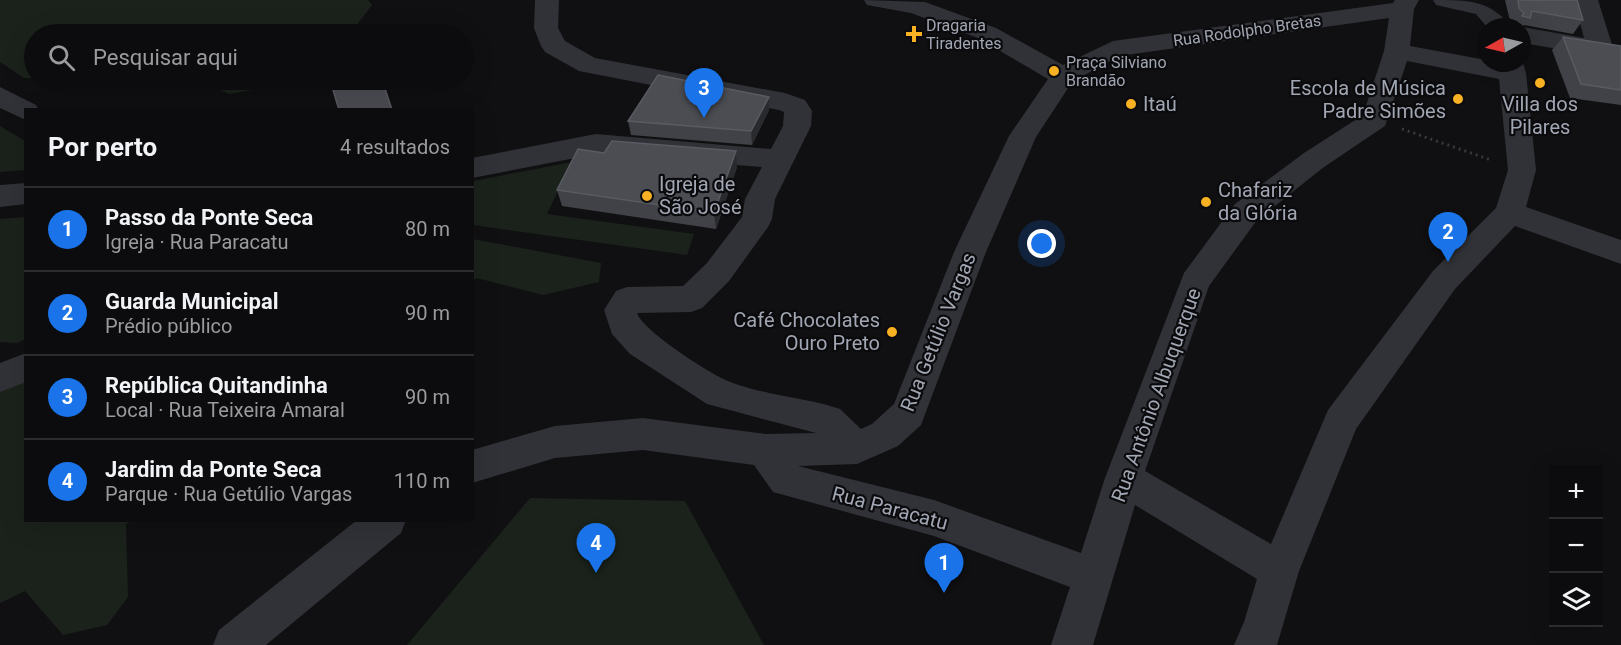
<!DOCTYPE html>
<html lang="pt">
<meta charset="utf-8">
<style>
:root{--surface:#0c0c0e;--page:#151517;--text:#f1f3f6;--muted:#9a9b9e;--line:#2c2c2e;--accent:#1a73e8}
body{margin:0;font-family:Roboto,sans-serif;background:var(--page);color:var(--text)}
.controls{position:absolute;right:18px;bottom:18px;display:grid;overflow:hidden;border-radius:0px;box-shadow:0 6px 24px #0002}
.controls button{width:54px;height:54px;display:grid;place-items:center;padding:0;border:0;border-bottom:2px solid var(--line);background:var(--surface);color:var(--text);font:30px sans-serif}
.compass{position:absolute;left:1477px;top:18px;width:54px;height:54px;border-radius:50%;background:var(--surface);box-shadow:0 6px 24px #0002;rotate:262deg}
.you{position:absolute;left:1042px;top:244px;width:21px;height:21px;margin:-15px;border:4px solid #fff;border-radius:50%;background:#1a73e8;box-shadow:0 0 0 9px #1a73e833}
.badge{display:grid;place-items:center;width:39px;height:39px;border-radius:50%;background:var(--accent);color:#fff;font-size:20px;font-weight:700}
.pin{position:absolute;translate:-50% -50px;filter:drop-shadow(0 2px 3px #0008)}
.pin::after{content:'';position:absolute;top:32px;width:21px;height:18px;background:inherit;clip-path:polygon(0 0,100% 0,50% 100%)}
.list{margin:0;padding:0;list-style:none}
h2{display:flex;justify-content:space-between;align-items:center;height:78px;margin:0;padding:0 24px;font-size:26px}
h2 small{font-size:20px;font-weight:400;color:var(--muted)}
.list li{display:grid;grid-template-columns:39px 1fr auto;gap:18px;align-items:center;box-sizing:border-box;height:84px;padding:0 24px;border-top:2px solid var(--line)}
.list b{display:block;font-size:22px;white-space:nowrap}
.list p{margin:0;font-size:20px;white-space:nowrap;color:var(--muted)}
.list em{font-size:20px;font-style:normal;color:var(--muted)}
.icon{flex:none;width:33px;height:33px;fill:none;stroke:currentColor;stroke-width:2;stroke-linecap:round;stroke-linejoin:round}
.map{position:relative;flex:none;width:1621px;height:645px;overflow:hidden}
.search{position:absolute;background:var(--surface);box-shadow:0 6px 24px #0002;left:24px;top:24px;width:450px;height:66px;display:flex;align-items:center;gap:15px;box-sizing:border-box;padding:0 21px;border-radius:33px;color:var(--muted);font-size:22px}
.panel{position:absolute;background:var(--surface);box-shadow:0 6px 24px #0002;left:24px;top:108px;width:450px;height:414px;border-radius:0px}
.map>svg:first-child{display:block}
.green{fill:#1b221b}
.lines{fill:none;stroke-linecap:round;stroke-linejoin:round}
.path{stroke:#37393e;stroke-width:3;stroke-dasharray:2 4;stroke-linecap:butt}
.minor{fill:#313237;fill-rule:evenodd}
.wall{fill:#414247}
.shaded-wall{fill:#292a2d}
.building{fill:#4c4d53;stroke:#595b62;stroke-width:1.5}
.poi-dot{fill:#f8b122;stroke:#0b0b0d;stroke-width:2}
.labels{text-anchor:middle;stroke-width:4.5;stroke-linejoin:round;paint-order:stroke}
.far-poi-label{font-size:16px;fill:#a1a6b3;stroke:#0b0b0d;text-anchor:start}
.far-street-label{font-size:16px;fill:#a1a6b3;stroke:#0b0b0d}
.poi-label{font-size:20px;fill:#a1a6b3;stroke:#0b0b0d;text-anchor:start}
.street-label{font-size:20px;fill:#a1a6b3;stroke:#0b0b0d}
</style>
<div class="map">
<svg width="1621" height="645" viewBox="0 0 1621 645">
<rect width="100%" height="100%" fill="#101012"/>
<g class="green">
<polygon points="0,0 368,0 372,5 350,34 34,34 34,78 24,78 0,62"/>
<polygon points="197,80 254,80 252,90 229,94"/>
<polygon points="0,126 25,141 25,170 0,172"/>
<polygon points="572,162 547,214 694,234 687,255 473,225 473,181"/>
<polygon points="25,217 25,339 17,343 0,342 0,219"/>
<polygon points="473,239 601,263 599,282 543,295 477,278 473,280"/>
<polygon points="25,373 26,520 132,521 126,524 128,597 107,625 63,635 25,591 0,603 0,384"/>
<polygon points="530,498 685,501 764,645 407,645"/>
</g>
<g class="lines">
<polyline class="path" points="1402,129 1491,160"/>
<g class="minor">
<path d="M535,0H559L558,28L565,41L595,58L785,93L805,100L812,111L811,126L775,199L772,219L768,227L729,281L702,308L691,312L637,313C642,330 710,374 728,381C753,392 799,398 827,405L840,409L861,429L872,424L894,404L954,252L1009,136L1048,79L978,38L911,13L867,5L864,0L925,2L996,28L1063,65L1113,41L1393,3L1395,0H1419L1414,9L1410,46L1486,60V63H1522V60L1526,73L1536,170L1526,207L1621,240V264L1515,226L1455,289L1356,429L1299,571L1277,645H1234L1244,622L1257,579L1135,505L1093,645H1051L1070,587L934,536L773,492L754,465L643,450L555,458L472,483V450L555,426L643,418L765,434L816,433L707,404L630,354L612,334L604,310L616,291L627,287L683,286L707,263L742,217L745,199L762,167L596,154L472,178V158L596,134L771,149L783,126L784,112L779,110L579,71L545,52L541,46L534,28ZM1389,18L1384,51L1363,115L1304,153L1235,204L1184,273L1105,478L1081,553L934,500L798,466L857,464L898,446L921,425L986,252L1036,137L1072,82L1119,56ZM1407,61L1499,79L1508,170L1496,208L1433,271L1328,410L1271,544L1145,471L1209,286L1257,220L1324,167L1385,126Z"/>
<path d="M1433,0C1470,0 1489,0 1512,27H1487L1476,14L1436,5Z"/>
<polygon points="1574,0 1598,0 1613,48 1609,54 1600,56 1522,43 1522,27 1584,38"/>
<polygon points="0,87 36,105 39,110 26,110 26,120 0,108"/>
<polygon points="26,183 26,204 0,207 0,185"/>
<polygon points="26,353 26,382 0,392 0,363"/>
<polygon points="357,520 406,520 401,533 266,645 213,645 219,630"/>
</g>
</g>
<g class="wall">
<polygon points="1505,0 1577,0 1583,20 1573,34 1524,25 1522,28 1522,27 1514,27 1510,21"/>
<polygon points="1563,37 1621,46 1621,105 1570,98 1552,50"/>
<polygon points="769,110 752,145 631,135 628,121"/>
<polygon points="604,153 737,167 716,229 562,206 557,190"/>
</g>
<g class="shaded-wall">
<polygon points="382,80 383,80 393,110 392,110"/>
<polygon points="769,97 769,110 752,145 751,131"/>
<polygon points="736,151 737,167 716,229 714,213"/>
</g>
<g class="building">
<polygon points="1518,0 1577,0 1583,20 1532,11 1530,18 1522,16 1524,13 1519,8"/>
<polygon points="1563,37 1621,46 1621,90 1581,84"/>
<polygon points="658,75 769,97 751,131 628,121"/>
<polygon points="330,80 382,80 392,110 339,110"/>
<polygon points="612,141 736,151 714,213 557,190 578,149 604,153"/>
</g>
<g class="poi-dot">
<path d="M911 25h6v6h6v6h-6v6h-6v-6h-6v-6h6z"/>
<circle cx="1054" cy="71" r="6"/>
<circle cx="1540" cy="83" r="6"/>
<circle cx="1458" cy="99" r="6"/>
<circle cx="1131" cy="104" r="6"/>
<circle cx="647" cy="196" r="6"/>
<circle cx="1206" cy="202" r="6"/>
<circle cx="892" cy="332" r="6"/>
</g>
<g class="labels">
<g class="far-poi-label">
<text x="926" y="31">Dragaria<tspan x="926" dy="18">Tiradentes</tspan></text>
<text x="1066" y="68">Praça Silviano<tspan x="1066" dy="18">Brandão</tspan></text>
</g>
<g class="far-street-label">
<text transform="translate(1247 30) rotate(-8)" y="6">Rua Rodolpho Bretas</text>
</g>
<g class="poi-label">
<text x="1446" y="95" text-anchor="end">Escola de Música<tspan x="1446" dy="23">Padre Simões</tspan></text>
<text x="1143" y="111">Itaú</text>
<text x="1540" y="111" text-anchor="middle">Villa dos<tspan x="1540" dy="23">Pilares</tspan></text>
<text x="659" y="191">Igreja de<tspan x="659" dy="23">São José</tspan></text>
<text x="1218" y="197">Chafariz<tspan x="1218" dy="23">da Glória</tspan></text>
<text x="880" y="327" text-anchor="end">Café Chocolates<tspan x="880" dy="23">Ouro Preto</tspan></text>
</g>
<g class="street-label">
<text transform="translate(938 332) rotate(-68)" y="7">Rua Getúlio Vargas</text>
<text transform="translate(1156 395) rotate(-70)" y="7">Rua Antônio Albuquerque</text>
<text transform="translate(890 508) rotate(15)" y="7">Rua Paracatu</text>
</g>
</g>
</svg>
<div class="controls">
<button>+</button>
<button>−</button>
<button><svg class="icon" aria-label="layers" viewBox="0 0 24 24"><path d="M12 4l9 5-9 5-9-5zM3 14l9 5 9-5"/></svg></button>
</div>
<svg class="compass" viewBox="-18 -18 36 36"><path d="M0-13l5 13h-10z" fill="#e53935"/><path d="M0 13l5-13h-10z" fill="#9a9b9e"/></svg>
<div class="you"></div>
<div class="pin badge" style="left:944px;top:593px">1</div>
<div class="pin badge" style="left:1448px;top:262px">2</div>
<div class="pin badge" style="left:704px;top:118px">3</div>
<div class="pin badge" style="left:596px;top:573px">4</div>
<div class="search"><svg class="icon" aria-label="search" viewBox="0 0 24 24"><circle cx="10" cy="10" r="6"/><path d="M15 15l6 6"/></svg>Pesquisar aqui</div>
<section class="panel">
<h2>Por perto<small>4 resultados</small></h2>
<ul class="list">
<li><span class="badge">1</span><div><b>Passo da Ponte Seca</b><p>Igreja · Rua Paracatu</p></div><em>80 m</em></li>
<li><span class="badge">2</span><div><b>Guarda Municipal</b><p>Prédio público</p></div><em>90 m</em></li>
<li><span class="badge">3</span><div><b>República Quitandinha</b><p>Local · Rua Teixeira Amaral</p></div><em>90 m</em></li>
<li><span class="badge">4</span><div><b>Jardim da Ponte Seca</b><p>Parque · Rua Getúlio Vargas</p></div><em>110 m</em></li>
</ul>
</section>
</div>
